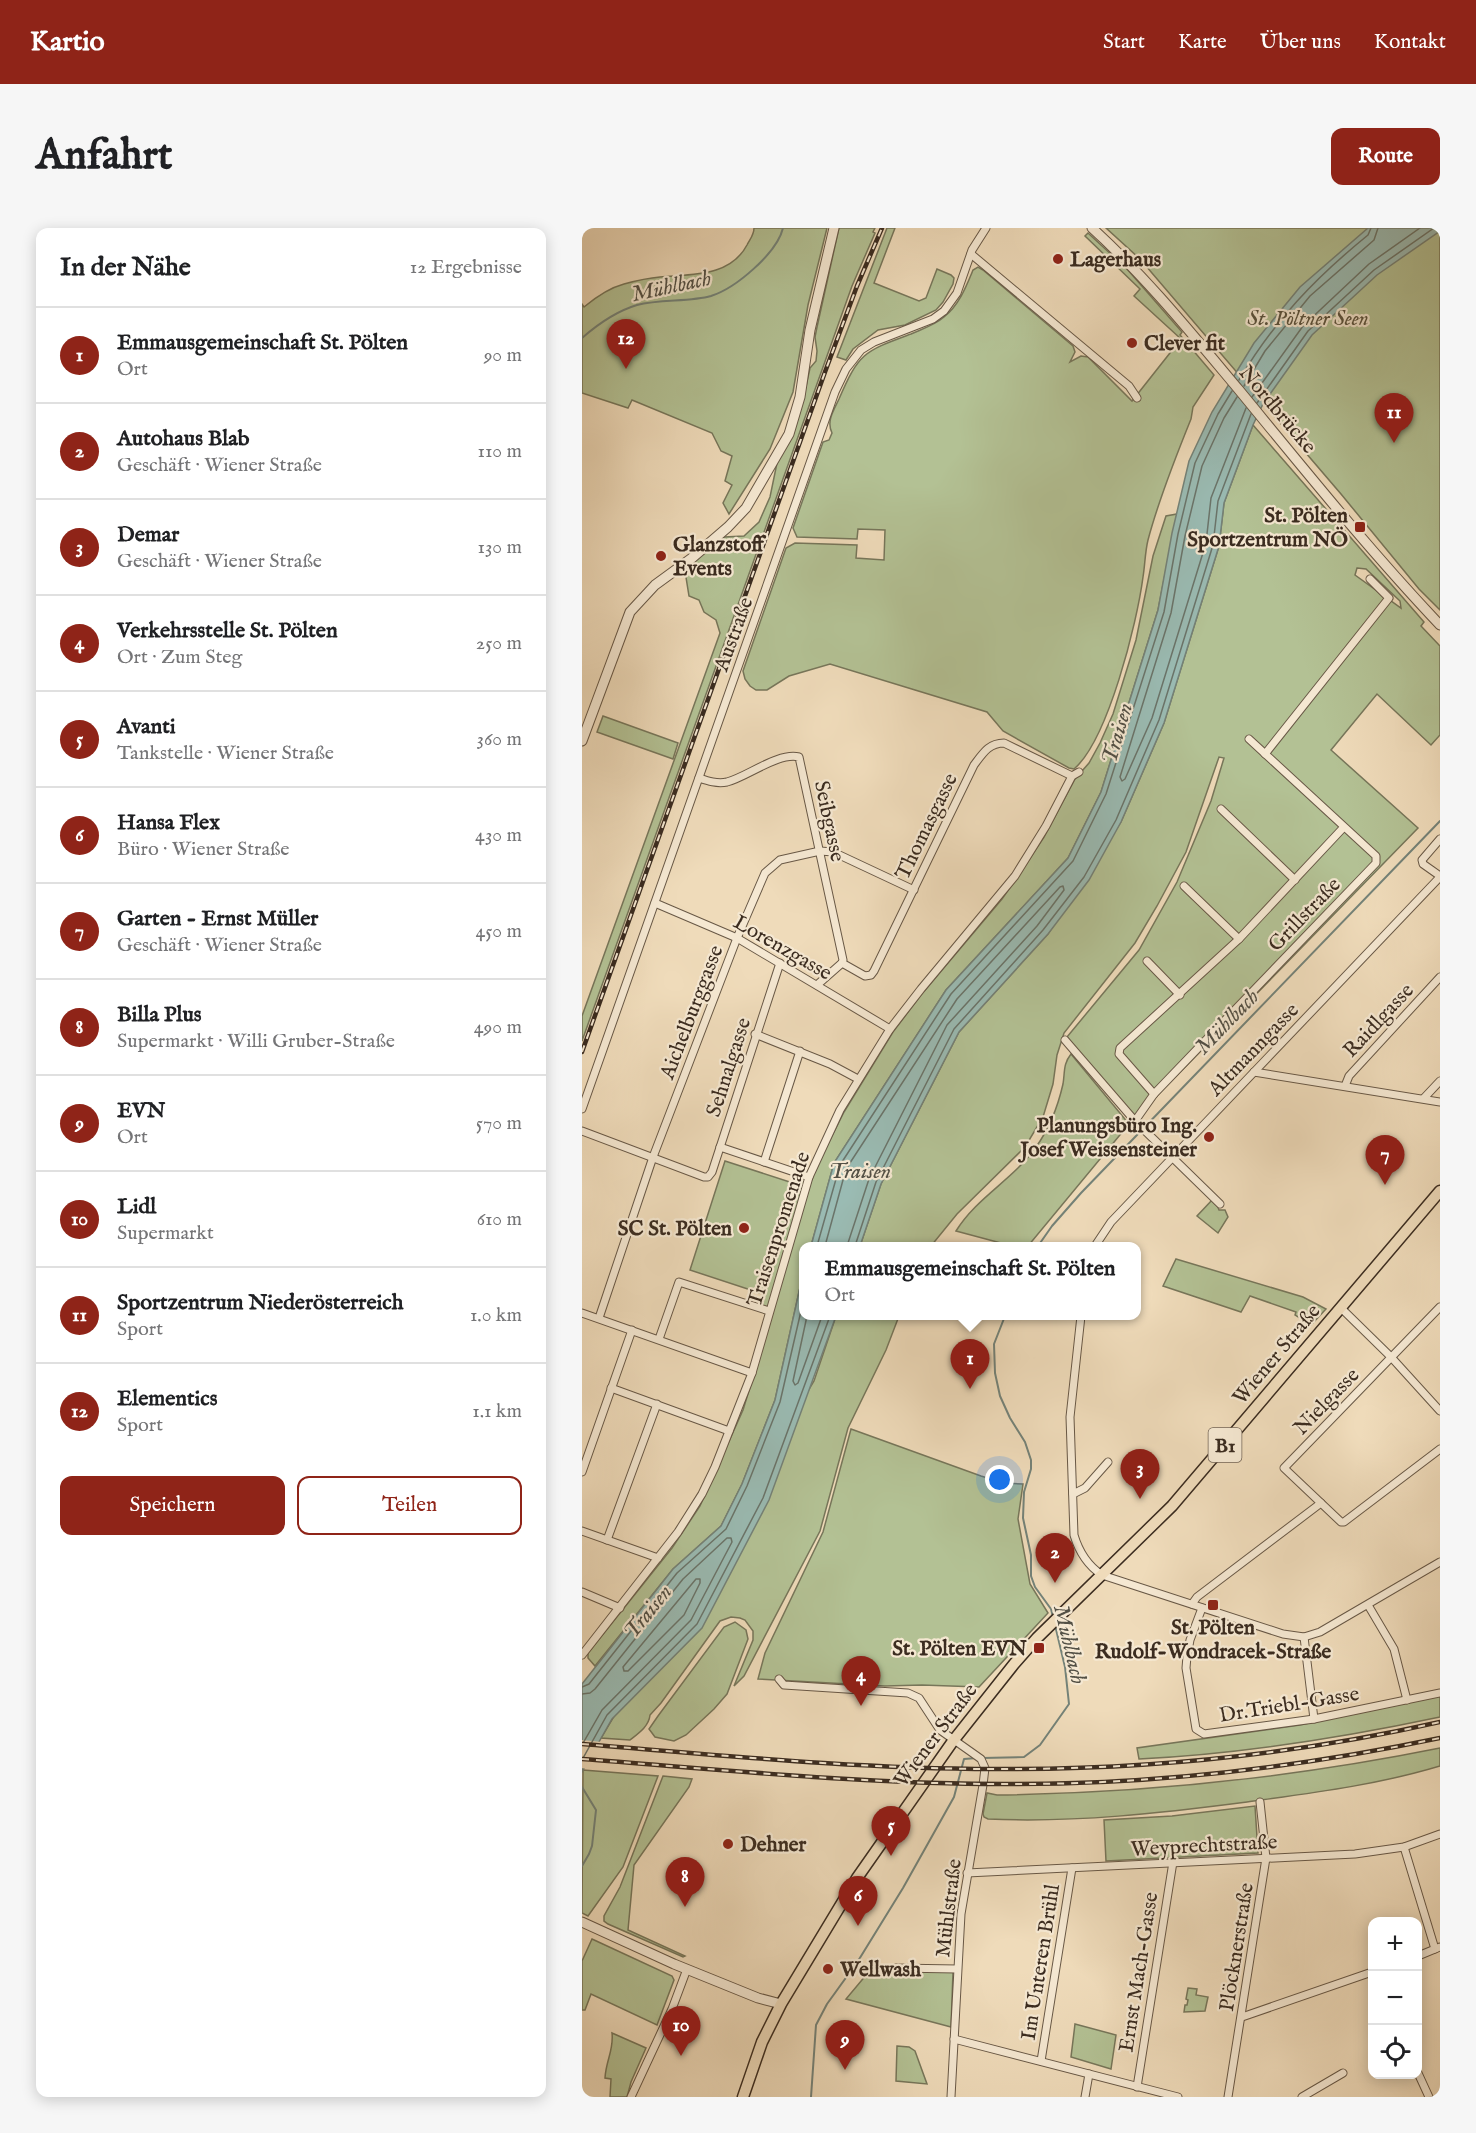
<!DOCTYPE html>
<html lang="de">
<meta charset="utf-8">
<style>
:root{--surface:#fff;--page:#f6f6f6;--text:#202124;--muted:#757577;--line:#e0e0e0;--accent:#8f2418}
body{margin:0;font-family:"IM FELL English",serif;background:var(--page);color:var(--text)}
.controls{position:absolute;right:18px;bottom:18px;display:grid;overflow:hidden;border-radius:12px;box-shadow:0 3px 15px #0003}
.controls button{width:54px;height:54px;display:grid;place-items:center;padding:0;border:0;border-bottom:2px solid var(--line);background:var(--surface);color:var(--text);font:30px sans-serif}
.you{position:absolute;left:418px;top:1252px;width:21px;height:21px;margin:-15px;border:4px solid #fff;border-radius:50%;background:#1a73e8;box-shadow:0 0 0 9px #1a73e833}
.badge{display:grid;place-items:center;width:39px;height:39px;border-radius:50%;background:var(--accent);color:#fff;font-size:20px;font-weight:700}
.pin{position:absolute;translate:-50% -50px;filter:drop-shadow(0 2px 3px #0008)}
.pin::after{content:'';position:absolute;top:32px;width:21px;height:18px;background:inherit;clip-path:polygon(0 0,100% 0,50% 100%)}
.popup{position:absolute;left:217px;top:1014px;width:342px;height:78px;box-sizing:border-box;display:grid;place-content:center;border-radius:12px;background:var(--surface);filter:drop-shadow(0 2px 4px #0005);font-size:20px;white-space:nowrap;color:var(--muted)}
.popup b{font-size:22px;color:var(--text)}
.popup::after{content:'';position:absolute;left:50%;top:100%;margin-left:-12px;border:12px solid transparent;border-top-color:var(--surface)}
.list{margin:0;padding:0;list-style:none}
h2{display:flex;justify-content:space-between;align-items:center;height:78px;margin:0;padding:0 24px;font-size:26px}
h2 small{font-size:20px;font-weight:400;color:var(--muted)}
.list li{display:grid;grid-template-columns:39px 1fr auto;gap:18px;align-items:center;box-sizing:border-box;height:96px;padding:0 24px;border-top:2px solid var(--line)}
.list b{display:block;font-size:22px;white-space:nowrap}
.list p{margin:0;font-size:20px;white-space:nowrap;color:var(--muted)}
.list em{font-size:20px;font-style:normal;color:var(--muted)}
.actions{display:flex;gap:12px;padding:18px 24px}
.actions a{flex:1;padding:14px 0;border:2px solid var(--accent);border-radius:12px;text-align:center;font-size:21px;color:var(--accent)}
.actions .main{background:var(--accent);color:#fff}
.icon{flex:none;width:33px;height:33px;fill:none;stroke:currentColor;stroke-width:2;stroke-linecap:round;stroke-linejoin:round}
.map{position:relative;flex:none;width:858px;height:1869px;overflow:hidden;border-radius:12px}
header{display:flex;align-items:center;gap:36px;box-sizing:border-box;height:84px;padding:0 30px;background:var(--accent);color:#fff}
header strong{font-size:28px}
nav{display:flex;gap:33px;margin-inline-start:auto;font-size:21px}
.intro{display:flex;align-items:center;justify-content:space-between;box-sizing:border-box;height:144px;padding:0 36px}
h1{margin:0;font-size:42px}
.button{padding:15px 27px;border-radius:12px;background:var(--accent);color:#fff;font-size:21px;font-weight:700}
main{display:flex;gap:36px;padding:0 36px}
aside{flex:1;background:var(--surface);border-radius:12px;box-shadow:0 3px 15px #0003}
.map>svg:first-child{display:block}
.green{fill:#b3c194;stroke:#77765a;stroke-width:1.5;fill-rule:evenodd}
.water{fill:#9abbb3;stroke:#748278;stroke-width:1.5}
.pier{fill:#efdbba}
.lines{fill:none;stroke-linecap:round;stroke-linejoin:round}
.shore{stroke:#6a746a;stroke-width:1.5}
.stream{stroke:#748278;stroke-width:2}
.minor-casing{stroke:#685846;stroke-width:9}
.tertiary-casing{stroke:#685846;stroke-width:11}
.primary-casing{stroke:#3b2c20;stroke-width:13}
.minor{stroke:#f5e8d2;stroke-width:7}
.tertiary{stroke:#f5e8d2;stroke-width:9}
.primary{stroke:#efdbba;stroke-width:10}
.rail-casing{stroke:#3b2c20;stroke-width:4.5}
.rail{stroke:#f5e8d2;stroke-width:2;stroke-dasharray:7;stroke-linecap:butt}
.poi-dot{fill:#8f2418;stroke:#f5e8d2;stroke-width:2}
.labels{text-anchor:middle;stroke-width:4.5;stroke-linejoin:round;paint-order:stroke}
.shield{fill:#f5e8d2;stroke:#736455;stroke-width:1.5}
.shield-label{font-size:20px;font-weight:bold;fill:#3b2c20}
.poi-label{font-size:21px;font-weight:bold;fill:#3b2c20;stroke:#f5e8d2;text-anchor:start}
.park-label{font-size:21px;font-style:italic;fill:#59513d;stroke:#f5e8d2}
.street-label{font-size:21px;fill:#3b2c20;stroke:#f5e8d2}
.water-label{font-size:22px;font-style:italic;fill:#535045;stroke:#f5e8d2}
</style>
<header>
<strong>Kartio</strong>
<nav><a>Start</a><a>Karte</a><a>Über uns</a><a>Kontakt</a></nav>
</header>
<div class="intro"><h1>Anfahrt</h1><a class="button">Route</a></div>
<main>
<aside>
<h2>In der Nähe<small>12 Ergebnisse</small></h2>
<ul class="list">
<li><span class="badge">1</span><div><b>Emmausgemeinschaft St. Pölten</b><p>Ort</p></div><em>90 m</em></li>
<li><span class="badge">2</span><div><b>Autohaus Blab</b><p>Geschäft · Wiener Straße</p></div><em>110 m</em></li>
<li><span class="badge">3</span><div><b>Demar</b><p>Geschäft · Wiener Straße</p></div><em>130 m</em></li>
<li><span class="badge">4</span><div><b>Verkehrsstelle St. Pölten</b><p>Ort · Zum Steg</p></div><em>250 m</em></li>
<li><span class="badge">5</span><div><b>Avanti</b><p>Tankstelle · Wiener Straße</p></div><em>360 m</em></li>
<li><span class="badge">6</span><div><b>Hansa Flex</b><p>Büro · Wiener Straße</p></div><em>430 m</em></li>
<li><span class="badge">7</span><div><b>Garten - Ernst Müller</b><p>Geschäft · Wiener Straße</p></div><em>450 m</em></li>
<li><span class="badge">8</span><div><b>Billa Plus</b><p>Supermarkt · Willi Gruber-Straße</p></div><em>490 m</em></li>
<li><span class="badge">9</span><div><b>EVN</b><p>Ort</p></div><em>570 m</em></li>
<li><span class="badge">10</span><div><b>Lidl</b><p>Supermarkt</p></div><em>610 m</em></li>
<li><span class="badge">11</span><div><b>Sportzentrum Niederösterreich</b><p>Sport</p></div><em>1.0 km</em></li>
<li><span class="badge">12</span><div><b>Elementics</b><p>Sport</p></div><em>1.1 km</em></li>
</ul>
<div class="actions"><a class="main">Speichern</a><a>Teilen</a></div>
</aside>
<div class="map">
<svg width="858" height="1869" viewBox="0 0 858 1869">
<rect width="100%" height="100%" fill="#efdbba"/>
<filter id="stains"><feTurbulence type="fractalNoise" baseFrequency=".00333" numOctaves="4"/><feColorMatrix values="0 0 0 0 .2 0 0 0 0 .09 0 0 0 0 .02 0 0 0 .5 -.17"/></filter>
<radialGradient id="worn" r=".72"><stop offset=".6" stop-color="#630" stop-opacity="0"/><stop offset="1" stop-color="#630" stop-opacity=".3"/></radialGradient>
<g class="green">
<path d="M172,0H245L226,77L211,164L188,221L147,286L141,275L150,257L143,253L150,228L139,223L130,205L50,172L46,180L0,165V76L2,79C14,69 27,60 42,56C53,53 66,50 78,49C110,46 148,49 165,17C168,11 172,7 172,0Z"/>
<polygon points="257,0 293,0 291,4 293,5 270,58 0,813 0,788 138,405 134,392 122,384 117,372 107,368 103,343 109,336 142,309 162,308 177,294 188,269 195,235 223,163 228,140 234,133 235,123 233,109 235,99"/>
<polygon points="305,0 313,0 292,55 337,73 344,70 355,41 369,47 372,50 371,56 361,74 354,82 323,97 296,102 271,121 264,132 255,129"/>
<polygon points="524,0 858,0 858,382 837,361 759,266 558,31"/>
<path d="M506,5L545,41L600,104L598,107L632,147L611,179L609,191C594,228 576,274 566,312C563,324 563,337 561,349C555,395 526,512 492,541L487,540L421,503L405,484L248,436L207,448L185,462H174L168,458L163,451L161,443L204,320L213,315L275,317L274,330L302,332L303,302L276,301L275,311L215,309L211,300L241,214L247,212L250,205C244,193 252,182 257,171C277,124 283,123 329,106C340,101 353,97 362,89C377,77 384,59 391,42L396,39L401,42L491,118L493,124L488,134L499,128L506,129L550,173L599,111L552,68L558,61L503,8Z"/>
<path d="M671,197L842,394L839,398L858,418V507L849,517L795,466L749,522L836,600L574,869L553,897L485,809L557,722L595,654L629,573L642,530L637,529L604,624L575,678L553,715L482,805L475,827L471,856L461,889L443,919L375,986L349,1018H278L299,956L377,804L466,706L539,594L582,495L637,318L642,275ZM775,340L784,341L818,373L819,380L773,347Z"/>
<polygon points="595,286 576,382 550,465 519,564 486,630 364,762 252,935 229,1018 222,1018 221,1046 193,1172 160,1256 139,1298 91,1341 13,1438 6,1430 6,1425 90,1320 118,1278 161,1182 189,1091 192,1072 232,944 262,884 311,804 339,767 420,671 439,644 462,609 493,551 507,535 518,515 531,486 554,412 571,328 584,288"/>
<polygon points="21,488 96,515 91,531 15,504"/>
<path d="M489,826L547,896L446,1018H430L374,1003C395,969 432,951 454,919C467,901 476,878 481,856C483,844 481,836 489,826Z"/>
<polygon points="143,933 217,957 219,952 224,954 187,1080 178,1077 181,1066 108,1042"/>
<polygon points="630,972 635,977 637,982 643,982 646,989 636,1005 615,988"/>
<polygon points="594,1031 721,1069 744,1081 729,1097 713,1087 714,1084 668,1068 659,1084 581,1058"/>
<path d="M254,1088H317L304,1122L266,1200L238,1303L162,1448L152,1458L171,1412V1403L163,1392L158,1390L149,1389L138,1393L79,1475L68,1487C67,1498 57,1505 48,1512L19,1510L232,1153Z"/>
<polygon points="269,1201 399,1248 422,1255 441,1256 436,1291 448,1356 466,1385 397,1459 340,1457 303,1458 176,1451 183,1425 241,1304"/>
<polygon points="153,1394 164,1402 166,1411 145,1466 132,1481 104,1507 92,1513 73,1509 67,1501 76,1488 142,1399"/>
<path d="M858,1468V1489C759,1510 658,1526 557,1531L555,1520L718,1497Z"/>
<path d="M858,1520V1538C795,1557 730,1565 665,1574C580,1585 493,1595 406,1591L402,1589L401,1586L405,1565L415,1567C567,1565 709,1550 858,1520Z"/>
<polygon points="1,1542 76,1548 41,1639 6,1688 0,1685"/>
<polygon points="81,1548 110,1551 107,1559 52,1637 46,1702 103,1728 101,1729 26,1696 22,1693 22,1688 38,1659"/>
<polygon points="673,1578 676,1625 524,1633 522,1592 590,1588"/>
<polygon points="10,1711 90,1748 92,1752 75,1797 9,1766 3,1782 0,1782 0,1733"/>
<polygon points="294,1739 315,1743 371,1744 369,1799 264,1771 290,1740"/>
<polygon points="606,1760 615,1761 614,1767 626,1769 623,1783 602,1784 603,1777 605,1777 606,1772 604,1771"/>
<polygon points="493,1796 534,1807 529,1841 489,1829"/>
<path d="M30,1805L64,1820L49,1854L45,1869H28L29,1851L23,1850C24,1832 32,1822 30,1805Z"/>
<polygon points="315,1818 327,1819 333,1823 345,1856 314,1853"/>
</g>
<g class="water">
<polygon points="786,0 858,0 858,3 795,47 730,107 681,176 671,197 642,275 637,318 582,495 539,594 507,652 466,706 377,804 299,956 278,1018 229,1018 252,935 364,762 486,630 519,564 576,382 590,305 607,233 630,184 672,115 718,59"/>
<polygon points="221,1046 222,1088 254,1088 187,1272 120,1400 30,1491 0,1544 0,1456 91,1341 139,1298 160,1256 193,1172"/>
</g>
<polygon class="pier" points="0,1512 20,1514 5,1541 0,1540"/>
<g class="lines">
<g class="shore">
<path d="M657,152C693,92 732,51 786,7L789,0"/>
<polyline points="662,158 683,123 728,68 792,12 796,0"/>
<polyline points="655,169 642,190 620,238 603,308 589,385 538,549 540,553 543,551 570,490 624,315 629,270 664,180"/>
<polyline points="670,169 721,98 787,36 838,0"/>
<polyline points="675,175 726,103 792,42 852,0"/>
<polyline points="235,1018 258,937 369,766 491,633 524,566 582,384 596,306 613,235 636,186 650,163"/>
<polyline points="243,1018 264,941 375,771 478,659 481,658 482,662 455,698 365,797 287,951 265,1018"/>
<polyline points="273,1018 294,954 372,801 461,702 502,649 534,592 577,492 631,317 636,273 669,186"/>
<polyline points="225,1088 211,1153 213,1157 216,1155 240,1088"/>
<polygon points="114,1351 118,1351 118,1355 102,1387 46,1443 42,1443 41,1439"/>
<polyline points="0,1459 7,1456 95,1345 144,1301 165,1258 198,1174 222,1070"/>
<polyline points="0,1466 8,1465 13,1461 101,1351 145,1310 149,1310 150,1314 109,1392 20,1482 0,1517"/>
<polyline points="0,1532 25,1487 115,1396 181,1270 248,1088"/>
</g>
<g class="stream">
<path d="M0,110C16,96 35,83 55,77C78,71 108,74 129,68C154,60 195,25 201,0"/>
<polyline points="456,1018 470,998 499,965 858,593"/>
<polyline points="423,1088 412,1116 413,1145 418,1168 428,1190 443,1214 449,1232 449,1241 442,1264 441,1290 449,1327 449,1348 453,1359 469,1381 471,1389"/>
<polyline points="400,1530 442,1529 458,1517 487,1476 483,1439 473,1397"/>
<polyline points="0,1559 14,1582 10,1618 7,1626 0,1638"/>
<polyline points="229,1869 234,1797 245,1776 276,1733 321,1660 372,1569 382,1531 395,1530"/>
</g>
<g class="minor-casing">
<g id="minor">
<polyline points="389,26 547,158 555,170"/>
<polyline points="683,526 807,370 788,351"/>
<path d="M117,550C126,553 135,556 145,554C165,549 196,524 217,529L261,732L260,735L235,757"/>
<polyline points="639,581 713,652"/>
<polyline points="858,611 840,632 841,636 858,648"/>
<polyline points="602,658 657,711"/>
<polyline points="73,675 155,710 308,801"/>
<polyline points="565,733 598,767"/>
<path d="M260,735L283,748L289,747L292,743L392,537C401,525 407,515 422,515L490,548"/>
<polyline points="173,806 248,836 276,851"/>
<polyline points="483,812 553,893 638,976"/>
<polyline points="672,844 858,874"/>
<polyline points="763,858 767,848 858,749"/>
<polyline points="572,866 537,826 538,820 657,711 761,600"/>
<polyline points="842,870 858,853"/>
<polyline points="0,881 253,164 264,141 279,122 292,114 351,91 362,83 375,65 390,22 404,0"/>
<polyline points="553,893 572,866 794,635 794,628 667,511"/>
<polyline points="0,903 122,949 126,949 130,944 198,735"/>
<polyline points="138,919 227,949"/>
<polyline points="182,934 218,823"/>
<polyline points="513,1018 529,994 858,649"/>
<polyline points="858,1079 702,1240 759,1294 762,1294 858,1221"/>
<polyline points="759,1080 809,1129 858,1183"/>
<polyline points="0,1085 170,1145"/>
<path d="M499,1088L488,1189L492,1307C497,1324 505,1337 520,1347L701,1406L722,1409L738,1404L858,1334"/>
<polyline points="17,1090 71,929 155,710 183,645 198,632 238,623 251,624 332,662"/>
<polyline points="77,1111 97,1054 187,1083"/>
<polyline points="29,1160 147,1203"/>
<polyline points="0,1244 50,1102"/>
<polyline points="491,1266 503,1260 526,1234"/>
<polyline points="0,1303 76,1330"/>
<polyline points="25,1312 75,1176"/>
<polyline points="0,1364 38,1380"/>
<polyline points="610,1376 615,1369 739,1275"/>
<polyline points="786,1377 812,1421 825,1472"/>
<polyline points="620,1380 608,1412 605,1428 604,1440 614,1501 622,1506 732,1491 858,1465"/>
<polyline points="722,1409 732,1491"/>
<polyline points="0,1427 96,1304 120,1266 133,1239 170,1145 227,949 258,882 308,801 339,761 433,648 464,598 490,548 497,544"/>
<polyline points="197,1451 202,1457 326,1465 337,1470 358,1502 399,1531 403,1540 401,1557 379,1686 369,1869"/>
<polyline points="822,1619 853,1721"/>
<polyline points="385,1645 773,1626 822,1619 858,1606"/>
<polyline points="836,1728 858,1719"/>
<polyline points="314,1740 375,1741"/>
<polyline points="660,1789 790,1744"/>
<polyline points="372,1811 596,1869"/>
<polyline points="459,1833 490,1640"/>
<polyline points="836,1845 847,1869"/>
<polyline points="555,1859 591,1634"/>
<polyline points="49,1869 90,1781 105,1741"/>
<polyline points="503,1869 507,1846"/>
<polyline points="646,1869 684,1630 678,1574"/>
<polyline points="720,1869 761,1845"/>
</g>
</g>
<g class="tertiary-casing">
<g id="tertiary">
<path d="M510,0C564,49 610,106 657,162C722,241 787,322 858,397"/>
<polyline points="0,513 48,384 73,357 110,330 146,299 164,280 207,206 218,169 228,102 252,0"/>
<polyline points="0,1694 92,1736 176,1770 199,1776"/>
</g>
</g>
<g class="primary-casing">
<polyline id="primary" points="161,1869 180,1814 199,1776 275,1650 371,1513 432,1436 455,1410 590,1278 858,963"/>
</g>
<use href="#minor" class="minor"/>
<use href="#tertiary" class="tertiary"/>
<use href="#primary" class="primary"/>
<g class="rail-casing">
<g id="rail">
<polyline points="0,824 243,144 275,58 300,0"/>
<path d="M0,1516C137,1527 275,1541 412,1541C562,1542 712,1527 858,1494"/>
<path d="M0,1531C145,1542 290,1557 435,1556C577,1556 719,1539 858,1510"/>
</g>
</g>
<use href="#rail" class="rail"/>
</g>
<g class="poi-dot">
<circle cx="476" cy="31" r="6"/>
<circle cx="550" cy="115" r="6"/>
<rect x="772" y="293" width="12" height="12" rx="3"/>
<circle cx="79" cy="328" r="6"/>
<circle cx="627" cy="909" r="6"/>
<circle cx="162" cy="1000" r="6"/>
<rect x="625" y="1371" width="12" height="12" rx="3"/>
<rect x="451" y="1414" width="12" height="12" rx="3"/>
<circle cx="146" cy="1616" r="6"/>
<circle cx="246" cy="1741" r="6"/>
</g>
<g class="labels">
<rect class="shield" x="626.5" y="1200" width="33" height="34" rx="4.5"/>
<g class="shield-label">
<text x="643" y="1224">B1</text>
</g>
<g class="poi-label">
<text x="488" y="38">Lagerhaus</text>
<text x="562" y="122">Clever fit</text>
<text x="766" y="294" text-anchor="end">St. Pölten<tspan x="766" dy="24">Sportzentrum NÖ</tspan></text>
<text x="91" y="323">Glanzstoff<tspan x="91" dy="24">Events</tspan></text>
<text x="615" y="904" text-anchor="end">Planungsbüro Ing.<tspan x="615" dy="24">Josef Weissensteiner</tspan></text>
<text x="150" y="1007" text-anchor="end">SC St. Pölten</text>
<text x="631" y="1406" text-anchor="middle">St. Pölten<tspan x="631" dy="24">Rudolf-Wondracek-Straße</tspan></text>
<text x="445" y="1427" text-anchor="end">St. Pölten EVN</text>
<text x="158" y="1623">Dehner</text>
<text x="258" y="1748">Wellwash</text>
</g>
<g class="park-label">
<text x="726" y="97">St. Pöltner Seen</text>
</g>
<g class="street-label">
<text transform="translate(696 181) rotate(50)" y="7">Nordbrücke</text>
<text transform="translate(151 406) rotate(-70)" y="7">Austraße</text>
<text transform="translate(248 593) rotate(78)" y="7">Seibgasse</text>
<text transform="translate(344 598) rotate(-64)" y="7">Thomasgasse</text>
<text transform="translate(722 686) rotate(-46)" y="7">Grillstraße</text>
<text transform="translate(201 719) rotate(30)" y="7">Lorenzgasse</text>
<text transform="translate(109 784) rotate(-69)" y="7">Aichelburggasse</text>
<text transform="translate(796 792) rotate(-47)" y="7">Raidlgasse</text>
<text transform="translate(671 821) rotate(-46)" y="7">Altmanngasse</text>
<text transform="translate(146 839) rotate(-72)" y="7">Sehnalgasse</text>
<text transform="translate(196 1001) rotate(-72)" y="7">Traisenpromenade</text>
<text transform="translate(694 1126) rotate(-50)" y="7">Wiener Straße</text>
<text transform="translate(744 1173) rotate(-46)" y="7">Nielgasse</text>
<text transform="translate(707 1476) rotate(-9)" y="7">Dr.Triebl-Gasse</text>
<text transform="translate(353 1507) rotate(-53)" y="7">Wiener Straße</text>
<text transform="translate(622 1617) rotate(-3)" y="7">Weyprechtstraße</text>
<text transform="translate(366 1680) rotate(-83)" y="7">Mühlstraße</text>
<text transform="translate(654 1719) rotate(-81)" y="7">Plöcknerstraße</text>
<text transform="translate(458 1734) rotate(-81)" y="7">Im Unteren Brühl</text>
<text transform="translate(556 1744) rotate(-81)" y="7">Ernst Mach-Gasse</text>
</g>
<g class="water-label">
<text transform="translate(89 57) rotate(-12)" y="8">Mühlbach</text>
<text transform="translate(534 505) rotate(-74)" y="8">Traisen</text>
<text transform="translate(644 793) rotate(-46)" y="8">Mühlbach</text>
<text x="278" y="950">Traisen</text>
<text transform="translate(65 1383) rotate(-51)" y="8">Traisen</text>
<text transform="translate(489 1416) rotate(77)" y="8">Mühlbach</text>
</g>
</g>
<rect width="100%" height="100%" filter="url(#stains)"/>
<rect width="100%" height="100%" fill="url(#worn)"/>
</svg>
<div class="controls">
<button>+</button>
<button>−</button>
<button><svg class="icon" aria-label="locate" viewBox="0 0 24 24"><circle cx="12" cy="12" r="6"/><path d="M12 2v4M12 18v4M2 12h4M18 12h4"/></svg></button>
</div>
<div class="you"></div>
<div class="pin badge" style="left:388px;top:1161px">1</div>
<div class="popup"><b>Emmausgemeinschaft St. Pölten</b>Ort</div>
<div class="pin badge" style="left:473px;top:1355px">2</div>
<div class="pin badge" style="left:558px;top:1271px">3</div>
<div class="pin badge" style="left:279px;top:1478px">4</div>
<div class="pin badge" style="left:309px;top:1628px">5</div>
<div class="pin badge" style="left:276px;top:1698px">6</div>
<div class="pin badge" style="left:803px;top:957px">7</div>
<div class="pin badge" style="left:103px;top:1679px">8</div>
<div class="pin badge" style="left:263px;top:1842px">9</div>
<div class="pin badge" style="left:99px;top:1828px">10</div>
<div class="pin badge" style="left:812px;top:215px">11</div>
<div class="pin badge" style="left:44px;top:141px">12</div>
</div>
</main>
